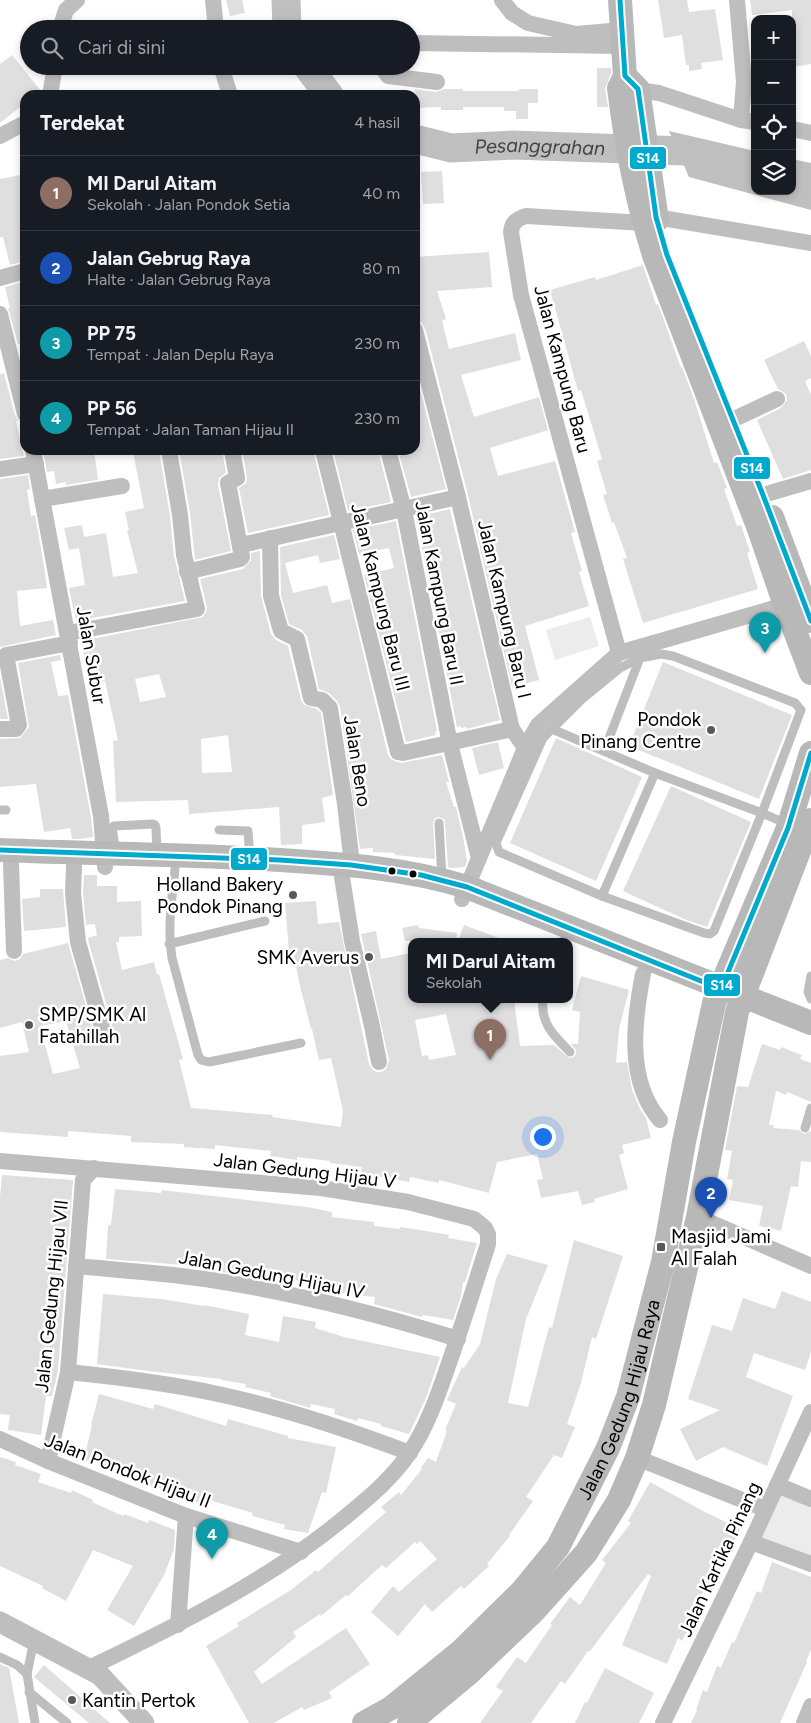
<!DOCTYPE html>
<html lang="id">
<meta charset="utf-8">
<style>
:root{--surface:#171b24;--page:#20242c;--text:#f1f3f6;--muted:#9ea1a6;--line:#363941;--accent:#1a73e8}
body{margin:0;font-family:Figtree,sans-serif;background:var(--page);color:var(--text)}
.controls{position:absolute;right:15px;top:15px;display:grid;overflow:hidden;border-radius:10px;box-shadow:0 2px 8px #0003}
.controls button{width:45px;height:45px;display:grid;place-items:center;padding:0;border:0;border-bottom:1px solid var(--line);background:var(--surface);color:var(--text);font:25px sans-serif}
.you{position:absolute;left:542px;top:1136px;width:18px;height:18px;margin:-12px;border:4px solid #fff;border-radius:50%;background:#1a73e8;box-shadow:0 0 0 8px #1a73e833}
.badge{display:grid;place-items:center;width:32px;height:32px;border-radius:50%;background:var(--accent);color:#fff;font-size:16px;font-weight:700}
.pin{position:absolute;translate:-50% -41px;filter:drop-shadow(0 1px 2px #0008)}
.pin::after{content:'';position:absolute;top:26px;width:18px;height:15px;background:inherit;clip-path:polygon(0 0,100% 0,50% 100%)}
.popup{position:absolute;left:408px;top:938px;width:165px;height:65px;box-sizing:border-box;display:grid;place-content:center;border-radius:10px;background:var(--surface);filter:drop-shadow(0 1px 4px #0005);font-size:16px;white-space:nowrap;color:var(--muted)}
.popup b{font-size:19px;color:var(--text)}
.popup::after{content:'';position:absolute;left:50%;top:100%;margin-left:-10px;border:10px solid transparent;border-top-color:var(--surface)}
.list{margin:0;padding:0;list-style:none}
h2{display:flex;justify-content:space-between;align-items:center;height:65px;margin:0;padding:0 20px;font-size:21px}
h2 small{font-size:16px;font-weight:400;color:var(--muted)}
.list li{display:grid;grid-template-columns:32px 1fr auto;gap:15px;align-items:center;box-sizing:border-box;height:75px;padding:0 20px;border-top:1px solid var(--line)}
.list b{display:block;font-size:19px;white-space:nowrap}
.list p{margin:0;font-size:16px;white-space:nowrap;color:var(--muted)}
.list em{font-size:16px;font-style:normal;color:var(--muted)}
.icon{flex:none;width:28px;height:28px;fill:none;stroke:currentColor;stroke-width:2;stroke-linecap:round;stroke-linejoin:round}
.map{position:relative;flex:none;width:811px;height:1723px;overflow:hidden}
.search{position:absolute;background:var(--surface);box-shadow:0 2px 8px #0003;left:20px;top:20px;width:400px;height:55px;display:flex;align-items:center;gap:12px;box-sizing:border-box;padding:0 18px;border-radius:28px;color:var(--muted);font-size:19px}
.panel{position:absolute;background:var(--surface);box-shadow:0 2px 8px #0003;left:20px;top:90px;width:400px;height:365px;border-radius:15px}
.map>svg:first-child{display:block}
.green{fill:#ececec}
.water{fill:#bfbfbf}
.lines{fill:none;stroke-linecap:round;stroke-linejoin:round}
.river{stroke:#bfbfbf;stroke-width:29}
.building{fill:#dfdfdf;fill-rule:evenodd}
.service{stroke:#bebebe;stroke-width:9}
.minor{stroke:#bebebe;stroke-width:16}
.tertiary{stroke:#bebebe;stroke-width:21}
.secondary{stroke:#b8b8b8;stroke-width:24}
.bus-1-casing{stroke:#fff;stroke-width:9}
.bus-1{stroke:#00a9ce;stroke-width:5}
.poi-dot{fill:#595959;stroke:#fff;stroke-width:2}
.bus-dot{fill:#000;stroke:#fff;stroke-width:2}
.labels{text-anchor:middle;stroke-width:5;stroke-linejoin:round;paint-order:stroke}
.street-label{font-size:19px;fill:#000;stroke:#fff}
.poi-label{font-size:19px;fill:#000;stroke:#fff;text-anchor:end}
.water-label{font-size:20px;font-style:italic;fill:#444;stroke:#fff}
.line-badge{stroke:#fff;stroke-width:2}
.badge-label{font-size:14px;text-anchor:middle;font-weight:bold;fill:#fff}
</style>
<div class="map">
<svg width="811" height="1723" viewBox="0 0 811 1723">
<rect width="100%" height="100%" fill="#fff"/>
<g class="green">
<polygon points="590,617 599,646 555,660 546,630"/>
<polygon points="782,1485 811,1494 811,1558 755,1540"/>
</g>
<polygon class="water" points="669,131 755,151 755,191 792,191 792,159 811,163 811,210 689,177"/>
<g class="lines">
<g class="river">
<polyline points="286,0 287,29"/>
<polyline points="307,66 329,95"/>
<path id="s1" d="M415,139L451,148L513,145L685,151L755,169"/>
</g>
</g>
<g class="building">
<polygon points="226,0 242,0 245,13 230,16"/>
<polygon points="658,0 687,0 689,12 715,9 723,60 701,63 702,69 689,71 689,65 686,65 682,35 664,38"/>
<polygon points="750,0 811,0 811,64 794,67 792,52 792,10 752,15"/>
<polygon points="12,55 41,91 40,95 25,95 25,103 0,123 0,64"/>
<polygon points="597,68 611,68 611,73 605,89 608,107 597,107"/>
<polygon points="415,89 436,92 444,89 463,89 463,91 519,91 519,89 538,89 538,103 528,103 528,119 516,119 516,111 504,111 504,107 463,107 463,110 441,110 441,107 416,108"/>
<polygon points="442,171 444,203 423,204 421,172"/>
<polygon points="25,174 25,261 10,265 3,237 0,237 0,179"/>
<polygon points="489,252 492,287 437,291 446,319 442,321 449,349 515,333 521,360 461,375 474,417 539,397 548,430 490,448 498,476 555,461 575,532 571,533 582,571 579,572 589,606 525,626 539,680 512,687 468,495 425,328 422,323 415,320 415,257"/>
<polygon points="643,265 656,305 658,304 681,368 682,367 694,399 714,463 717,462 727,488 724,489 737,526 741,525 750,552 747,553 758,589 643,623 623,559 627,558 614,522 612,523 603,495 607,494 597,461 602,459 581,390 578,391 550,290 595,277 596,280"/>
<polygon points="25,281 25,344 18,344 8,308 10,308 5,287"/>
<polygon points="804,341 811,356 811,378 805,381 811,395 811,470 783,479 757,420 781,408 787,400 786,394 778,389 764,360"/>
<polygon points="415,370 446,489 411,497 398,450 415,450"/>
<polygon points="4,373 15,416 18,421 16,421 24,456 0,459 0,374"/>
<polygon points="43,450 94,450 98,480 66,485 66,482 56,484 54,471 47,472"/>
<polygon points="142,450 159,450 170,516 174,556 185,601 76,621 69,588 85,585 79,548 69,550 64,528 82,525 84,537 106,533 113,577 138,573 127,530 129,530 125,512 144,508 133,452"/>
<polygon points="179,450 222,450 226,473 219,478 218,485 231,551 195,560 190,513"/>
<polygon points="242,450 313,450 329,515 248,533 239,488 246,483 247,477"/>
<polygon points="333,450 378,450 391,502 348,511"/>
<polygon points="28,475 30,489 27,490 31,516 35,515 44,566 47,588 17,591 20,626 53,620 56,635 0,647 0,479"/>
<polygon points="450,509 500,720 467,729 466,727 461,728 461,726 457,727 416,517"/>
<polygon points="396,521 437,731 435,732 436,735 406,742 364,575 394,568 389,548 359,554 353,530"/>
<polygon points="334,535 340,559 320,563 318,555 285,563 293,593 327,585 332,603 350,599 388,755 392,760 401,763 442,755 449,782 446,782 454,807 456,807 463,837 467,861 465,867 452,868 448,867 445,823 444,819 439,817 435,818 433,823 435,859 395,855 395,853 373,852 373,848 360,849 340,706 337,701 329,693 319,689 307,636 302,630 289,624 281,595 280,547"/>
<path d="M260,551L261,596L271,634L276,640L288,646L301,700L304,705L317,709L321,713L333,795L322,798L325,822L302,825V844L281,845L279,807L189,814L188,800L116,802L113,741L118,740L105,681L90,684L81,641L203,617L206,612L207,607L200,579L243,569L251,560V553ZM159,674L166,697L140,702L135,679ZM228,735L232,772L202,773L201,739Z"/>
<polygon points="60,655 61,660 51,662 58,696 68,695 91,817 93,837 80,839 72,839 70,828 44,832 36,784 0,787 0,739 20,738 29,727 18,663"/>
<polygon points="663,662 792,715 759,799 629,746"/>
<polygon points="0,677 8,719 0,719"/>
<polygon points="556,738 642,777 596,881 510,843"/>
<polygon points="498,742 504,768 479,775 472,748"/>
<polygon points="671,786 751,822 707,927 684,919 623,891"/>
<path d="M84,875H97V886H117V902L141,901L142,936L119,937V942H116L122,970L154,962L157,975L159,974L183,1059L179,1060L191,1108L273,1115L272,1117L341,1127L343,1111L331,1058L319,1060L312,1029H311L300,986L293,951H289L285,903L316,901L318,924L339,922L369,1064L372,1069L376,1072H381L386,1069L389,1060L361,934L376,931L381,959L411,953V999H514L520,1046L554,1045L569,1058L574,1057L576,1053V1050L571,1044H578L580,1012L572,1010L581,976L629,990L619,1029L616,1063L627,1062L632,1090L640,1109L646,1118L651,1138L622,1145L624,1153L619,1155L628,1189L594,1199L595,1202L582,1205L578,1191L541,1198L537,1180L543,1179L537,1154L497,1162L489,1193L439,1180V1183L410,1177L409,1182L361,1173L362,1167L330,1163V1161L297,1157V1160L270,1156L271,1151L215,1145V1149L184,1147V1144L131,1142V1136L68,1131V1137L0,1132V1056L29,1052L22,1022L0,1028V960L8,958L15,961L20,959L23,954L68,943L93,1030L95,1034L104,1037L109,1034L112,1030V1024L88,940V938L97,935L95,924L86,925L83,893ZM446,1014L456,1055L429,1060L428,1055L422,1056L415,1020ZM66,1021L80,1068L53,1074L40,1026Z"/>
<polygon points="40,889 63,889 66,927 24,931 22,899 40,897"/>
<polygon points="418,925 419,928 457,933 456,941 405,941 402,928"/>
<polygon points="464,925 504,940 504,941 458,941"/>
<polygon points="762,1044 780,1050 781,1047 802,1055 800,1059 811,1063 811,1102 787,1092 786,1095 776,1091 769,1125 774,1125 773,1128 799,1130 804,1134 811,1131 811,1162 801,1161 798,1187 791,1186 781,1231 759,1226 763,1206 729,1200 733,1180 727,1179 732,1151 725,1150 737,1086 748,1087"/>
<polygon points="2,1175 73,1180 58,1371 52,1396 46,1396 41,1435 8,1430 10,1415 0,1414 0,1197"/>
<polygon points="115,1189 161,1193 162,1190 307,1207 332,1212 332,1217 374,1222 374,1226 400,1229 400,1227 426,1231 449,1235 448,1238 477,1243 465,1282 463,1282 461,1296 453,1320 423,1315 422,1317 374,1304 375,1297 342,1293 343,1288 284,1278 283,1282 263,1279 210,1270 211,1267 106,1259 108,1225 111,1225"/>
<polygon points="574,1240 623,1256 596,1339 592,1337 581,1383 567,1424 575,1427 562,1458 554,1455 526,1497 533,1501 509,1535 510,1536 487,1564 489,1566 464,1589 461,1586 432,1612 425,1604 398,1636 371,1612 393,1586 399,1592 437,1559 420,1541 417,1544 415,1542 386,1568 382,1565 348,1596 346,1595 321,1616 320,1614 293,1632 296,1637 254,1672 262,1684 346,1628 370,1664 329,1692 332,1698 304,1710 302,1707 274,1723 249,1723 206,1646 239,1626 237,1623 291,1590 316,1570 318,1572 386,1512 381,1507 399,1492 401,1495 422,1469 421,1468 428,1458 436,1462 447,1431 445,1430 456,1404 447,1400 462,1367 464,1368 480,1344 496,1279 507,1254 548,1265 526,1319 508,1403 528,1407 549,1327 552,1328"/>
<polygon points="782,1291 811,1302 811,1352 805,1370 754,1353 746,1377 793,1396 767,1466 723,1447 696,1461 680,1429 720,1410 688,1399 712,1325 732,1331 743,1298 775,1309"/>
<polygon points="103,1294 161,1299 204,1306 204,1305 249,1314 245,1335 279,1342 283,1316 316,1322 315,1328 344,1337 440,1357 426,1398 409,1434 381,1426 381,1424 358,1418 357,1421 334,1414 335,1409 311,1404 310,1408 270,1396 271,1393 245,1387 246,1384 222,1380 222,1379 148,1371 97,1364"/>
<polygon points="99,1394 153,1409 155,1404 226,1426 228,1419 288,1436 288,1438 336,1447 326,1493 322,1492 308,1533 284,1529 285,1525 252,1516 253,1513 206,1499 205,1504 184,1499 184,1497 160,1490 160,1488 122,1478 124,1470 84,1460 92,1425 91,1425"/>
<polygon points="0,1457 16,1462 15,1465 41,1474 38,1482 71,1493 72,1490 93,1500 92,1502 123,1516 124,1514 148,1523 149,1520 175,1530 174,1549 164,1575 134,1626 107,1610 133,1566 93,1550 66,1601 42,1588 43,1586 0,1566"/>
<polygon points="650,1482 701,1510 740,1529 719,1572 722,1574 710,1594 704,1591 688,1618 693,1620 682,1641 678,1638 667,1664 622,1645 651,1576 648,1574 590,1651 588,1651 565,1684 561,1681 531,1723 480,1723 503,1691 496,1687 517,1657 526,1663 552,1625 550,1624 570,1597 580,1605 606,1563 602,1560 631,1523 628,1521"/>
<polygon points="772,1562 811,1577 811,1649 806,1662 807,1662 780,1723 691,1723 697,1710 696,1710 703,1690 707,1692 717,1666 721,1668 732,1642 734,1643 757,1591 761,1593"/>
<polygon points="0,1664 9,1668 19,1723 0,1723"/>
<polygon points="44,1665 110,1723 89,1723 34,1677"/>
<polygon points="605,1668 654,1693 639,1723 575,1723 585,1702 587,1703"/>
</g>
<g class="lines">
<g class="service">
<polygon points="661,654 673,656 795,703 801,710 762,813 714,931 710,934 704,933 602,896 499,852 496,843 543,738 581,700 620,668 640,658"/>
<polyline points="552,729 655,773 762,813 778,820 787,827"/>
<polyline points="604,751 640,658"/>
<polyline points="0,810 6,810"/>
<polyline points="439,823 442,879"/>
<polyline points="219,830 248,831 250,858"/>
<polyline points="116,853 112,828 114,826 153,824 155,825 156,828 157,854"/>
<path d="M175,869C172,899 167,928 172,958L198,1055L201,1060L209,1062L301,1043"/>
<polyline points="602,896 655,773"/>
<polyline points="563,941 564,941"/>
<polyline points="169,944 265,921"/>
<polyline points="811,976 808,992 811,999"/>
<path d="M543,999C540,1023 554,1036 570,1052"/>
<polyline points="805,1128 811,1108"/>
<polyline points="34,1640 27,1674 35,1723"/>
<polyline points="0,1657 17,1665 27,1674"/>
<polyline points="29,1692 67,1723"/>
</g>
<g class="minor">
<polyline points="213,0 216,29"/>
<polyline points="502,0 512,13 528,23 576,34 622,30"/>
<polyline points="737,0 744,82 741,120"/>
<polyline points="60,29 66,10 77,0"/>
<polyline points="411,43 623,46"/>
<polyline points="221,66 230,95"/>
<polyline points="381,66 388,76 437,82"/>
<polyline points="629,89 659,93 741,120 755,122"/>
<polyline points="50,95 55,66"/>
<polyline points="792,129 811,133"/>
<polyline points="0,136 25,123"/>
<polyline points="656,217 811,243"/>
<polyline points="0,278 25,271"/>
<polyline points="0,314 25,414"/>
<polyline points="415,330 458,497 512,729"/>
<polyline points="732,420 777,399"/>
<polyline points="33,450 101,816 105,867"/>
<polyline points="323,450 398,752 403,753 512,729 525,748"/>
<polyline points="388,450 404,510 450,744 479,858"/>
<polyline points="0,469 36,464"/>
<polyline points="763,495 811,481"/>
<polyline points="42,499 122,486"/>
<polyline points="270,538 271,596 281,631 297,639 311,698 322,700 330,708 345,804 352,864"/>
<polyline points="241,545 458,497"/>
<polyline points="187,572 240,559 242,557 228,483 237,478 232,450"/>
<polyline points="68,633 197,609 184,555 180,515 169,450"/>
<path d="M619,653L521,295L511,232C512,222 517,219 526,216L644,223"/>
<polyline points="0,729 16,729 19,725 6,655 70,643"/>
<polyline points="11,864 14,951"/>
<polyline points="74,866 73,893 78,942 102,1027"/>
<polyline points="342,877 352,941 372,1026 379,1062"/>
<polyline points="462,899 525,748 538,725 619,653 785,605 795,609"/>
<path d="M643,974C634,1020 626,1081 660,1120"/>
<path d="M0,1161L321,1188L408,1202L474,1219L485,1228L488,1234V1244C475,1285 462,1326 448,1366C438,1395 427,1427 410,1452C394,1476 371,1496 349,1514C272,1579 180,1624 89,1668"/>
<polyline points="698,1217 811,1266"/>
<path d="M76,1266C119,1270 163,1273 205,1279C291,1292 375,1313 458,1339"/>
<path d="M68,1372C118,1377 168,1383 218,1394C284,1408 347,1429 410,1453"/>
<polyline points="0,1439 48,1461 186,1516 301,1552"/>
<polyline points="637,1458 765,1509"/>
<polyline points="48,1461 68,1372 83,1180 94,1168"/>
<polyline points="777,1485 811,1499"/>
<polyline points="751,1542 811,1564"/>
<polyline points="178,1625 186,1516"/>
<polyline points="663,1723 751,1542 811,1412"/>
<polyline points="804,1723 811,1706"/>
</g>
<polyline class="tertiary" points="0,1622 100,1675 144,1723"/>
<g class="secondary">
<path d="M620,0L625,76L619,88C626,146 637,202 655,258L759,529L785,605L811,673"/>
<polyline points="625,76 638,89 657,220"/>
<polyline points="772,517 811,621"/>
<path d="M0,850C93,854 187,854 280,860C344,864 405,868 467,887L811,1023"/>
<path id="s2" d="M364,1723L391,1708L461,1651L522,1591L558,1547L608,1448L628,1397L663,1262L684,1142L714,1003L788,828L811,753"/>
<polyline points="409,1723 468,1674 534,1611 586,1553 619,1500 637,1458 654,1405 698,1217 737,1012 811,820"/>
</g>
<g class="bus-1-casing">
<g id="bus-1">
<polyline points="620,0 625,76 638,89 656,217 667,255 763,495 811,621"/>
<polyline points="0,850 280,860 351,865 421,875 467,887 721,989 788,828 811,753"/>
</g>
</g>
<use href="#bus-1" class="bus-1"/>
</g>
<g class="poi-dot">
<circle cx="711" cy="730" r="5"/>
<circle cx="293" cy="895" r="5"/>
<circle cx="369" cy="957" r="5"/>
<circle cx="29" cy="1025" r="5"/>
<rect x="656" y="1242" width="10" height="10" rx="2.5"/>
<circle cx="72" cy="1700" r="5"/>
</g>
<g class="bus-dot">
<circle cx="392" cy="871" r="4.5"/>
<circle cx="413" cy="874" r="4.5"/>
</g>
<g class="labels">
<g class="street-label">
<text transform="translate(563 369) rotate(75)" y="7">Jalan Kampung Baru</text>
<text transform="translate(440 593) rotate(79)" y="7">Jalan Kampung Baru II</text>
<text transform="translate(381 597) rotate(76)" y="7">Jalan Kampung Baru III</text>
<text transform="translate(505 609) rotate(77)" y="7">Jalan Kampung Baru I</text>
<text transform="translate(92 655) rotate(80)" y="7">Jalan Subur</text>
<text transform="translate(358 761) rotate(81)" y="7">Jalan Beno</text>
<text transform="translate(305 1170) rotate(7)" y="7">Jalan Gedung Hijau V</text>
<text transform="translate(272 1274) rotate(11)" y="7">Jalan Gedung Hijau IV</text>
<text transform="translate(51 1296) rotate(-84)" y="7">Jalan Gedung Hijau VII</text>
<text dy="7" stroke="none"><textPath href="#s2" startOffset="424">Jalan Gedung Hijau Raya</textPath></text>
<text transform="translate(128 1470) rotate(21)" y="7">Jalan Pondok Hijau II</text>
<text transform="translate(719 1559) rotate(-65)" y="7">Jalan Kartika Pinang</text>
</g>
<g class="poi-label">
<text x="701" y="726">Pondok<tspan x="701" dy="22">Pinang Centre</tspan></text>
<text x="283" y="891">Holland Bakery<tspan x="283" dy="22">Pondok Pinang</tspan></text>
<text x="359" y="964">SMK Averus</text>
<text x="39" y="1021" text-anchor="start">SMP/SMK Al<tspan x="39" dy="22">Fatahillah</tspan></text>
<text x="671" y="1243" text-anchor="start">Masjid Jami<tspan x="671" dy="22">Al Falah</tspan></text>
<text x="82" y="1707" text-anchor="start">Kantin Pertok</text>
</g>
<g class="water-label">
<text dy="7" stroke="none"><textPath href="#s1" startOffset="126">Pesanggrahan</textPath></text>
</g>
</g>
<g class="line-badge">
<rect x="629" y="146" width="38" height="24" rx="5" fill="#00a9ce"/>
<rect x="733" y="456" width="38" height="24" rx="5" fill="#00a9ce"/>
<rect x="230" y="847" width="38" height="24" rx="5" fill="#00a9ce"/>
<rect x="703" y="973" width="38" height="24" rx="5" fill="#00a9ce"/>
</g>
<g class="badge-label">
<text x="648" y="163">S14</text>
<text x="752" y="473">S14</text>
<text x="249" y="864">S14</text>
<text x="722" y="990">S14</text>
</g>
</svg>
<div class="controls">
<button>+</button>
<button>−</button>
<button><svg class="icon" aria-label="locate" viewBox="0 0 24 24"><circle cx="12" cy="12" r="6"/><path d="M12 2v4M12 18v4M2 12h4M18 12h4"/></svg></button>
<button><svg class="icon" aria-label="layers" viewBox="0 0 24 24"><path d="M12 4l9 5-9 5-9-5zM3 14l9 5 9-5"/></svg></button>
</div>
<div class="you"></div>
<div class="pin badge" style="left:490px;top:1060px;background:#8d6e63">1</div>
<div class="popup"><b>MI Darul Aitam</b>Sekolah</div>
<div class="pin badge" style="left:711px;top:1218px;background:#1a4fb4">2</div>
<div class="pin badge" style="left:765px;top:653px;background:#0f9aa8">3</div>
<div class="pin badge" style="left:212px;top:1559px;background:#0f9aa8">4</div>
<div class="search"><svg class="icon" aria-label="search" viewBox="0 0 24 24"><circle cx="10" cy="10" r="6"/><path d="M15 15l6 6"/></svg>Cari di sini</div>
<section class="panel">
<h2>Terdekat<small>4 hasil</small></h2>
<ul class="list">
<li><span class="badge" style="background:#8d6e63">1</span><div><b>MI Darul Aitam</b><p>Sekolah · Jalan Pondok Setia</p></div><em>40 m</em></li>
<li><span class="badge" style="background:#1a4fb4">2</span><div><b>Jalan Gebrug Raya</b><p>Halte · Jalan Gebrug Raya</p></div><em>80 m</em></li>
<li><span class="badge" style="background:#0f9aa8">3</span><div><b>PP 75</b><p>Tempat · Jalan Deplu Raya</p></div><em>230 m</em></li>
<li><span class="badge" style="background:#0f9aa8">4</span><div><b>PP 56</b><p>Tempat · Jalan Taman Hijau II</p></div><em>230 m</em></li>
</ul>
</section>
</div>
